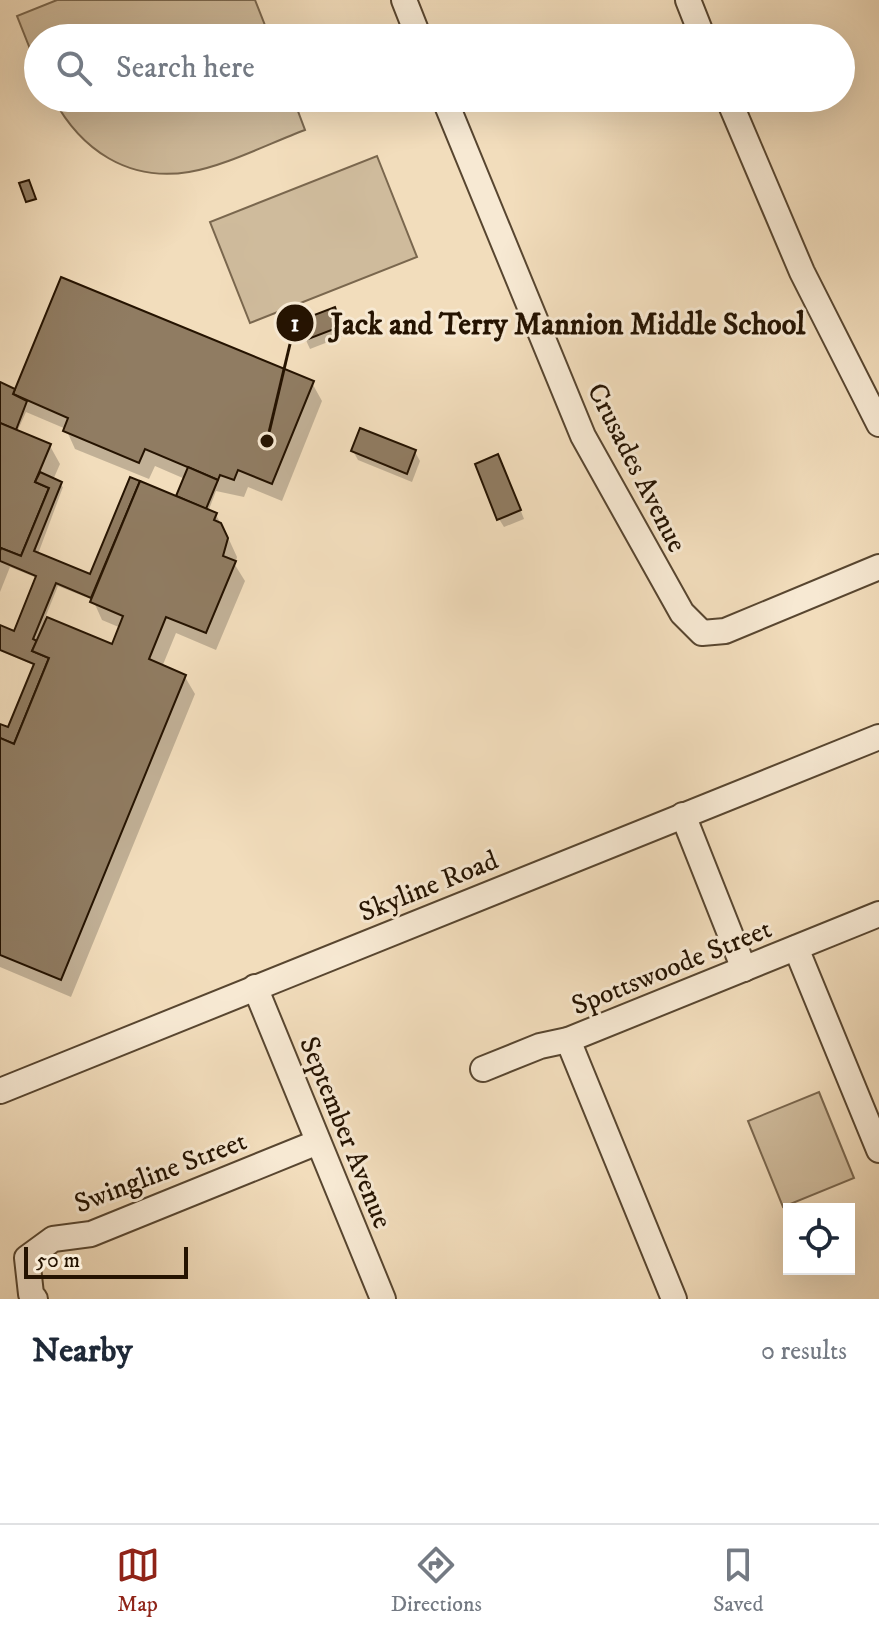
<!DOCTYPE html>
<style>
:root{--surface:#fff;--page:#f6f6f7;--text:#1f2937;--muted:#747a83;--line:#e0e1e3;--accent:#8f2418}
body{margin:0;font-family:"IM FELL DW Pica",serif;background:var(--page);color:var(--text)}
.controls{position:absolute;right:24px;bottom:24px;display:grid;overflow:hidden;border-radius:0px;box-shadow:0 8px 32px #0002}
.controls button{width:72px;height:72px;display:grid;place-items:center;padding:0;border:0;border-bottom:2px solid var(--line);background:var(--surface);color:var(--text);font:40px sans-serif}
.scale{position:absolute;left:24px;bottom:20px;width:164px;box-sizing:border-box;padding-left:8px;border:4px solid #251301;border-top:0;font-size:22px;line-height:28px;white-space:nowrap;color:#251301;-webkit-text-stroke:6px #f7e9d3;paint-order:stroke}
.list{margin:0;padding:0;list-style:none}
h2{display:flex;justify-content:space-between;align-items:center;height:104px;margin:0;padding:0 32px;font-size:34px}
h2 small{font-size:26px;font-weight:400;color:var(--muted)}
.icon{flex:none;width:44px;height:44px;fill:none;stroke:currentColor;stroke-width:2;stroke-linecap:round;stroke-linejoin:round}
.map{position:relative;flex:none;width:879px;height:1299px;overflow:hidden}
.search{position:absolute;background:var(--surface);box-shadow:0 8px 32px #0002;left:24px;right:24px;top:24px;height:88px;display:flex;align-items:center;gap:20px;box-sizing:border-box;padding:0 28px;border-radius:44px;color:var(--muted);font-size:30px}
.sheet{height:224px;background:var(--surface)}
nav{display:flex;justify-content:space-around;align-items:center;box-sizing:border-box;height:112px;border-top:2px solid var(--line);background:var(--surface);font-size:22px;color:var(--muted)}
nav a{display:grid;justify-items:center;gap:4px}
nav .on{color:var(--accent)}
.map>svg:first-child{display:block}
.green{fill:#cfbb9c;stroke:#7a674e;stroke-width:2}
.shadow{fill:#0003;fill-rule:evenodd}
.building{fill:#907c62;stroke:#251301;stroke-width:2}
.lines{fill:none;stroke-linecap:round;stroke-linejoin:round}
.minor-casing{stroke:#584630;stroke-width:28}
.minor{stroke:#f7e9d3;stroke-width:24}
.labels{text-anchor:middle;stroke-width:6;stroke-linejoin:round;paint-order:stroke}
.street-label{font-size:28px;fill:#251301;stroke:#f7e9d3}
.leader{fill:none;stroke:#251301;stroke-width:3}
.callout-dot{fill:#251301;stroke:#f7e9d3;stroke-width:3}
.mark-label{font-size:24px;text-anchor:middle;font-weight:bold;fill:#fff}
.callout-label{font-size:30px;text-anchor:middle;font-weight:bold;fill:#251301;stroke:#f7e9d3;stroke-width:6;stroke-linejoin:round;paint-order:stroke}
</style>
<div class="map">
<svg width="879" height="1299" viewBox="0 0 879 1299">
<rect width="100%" height="100%" fill="#f2ddbc"/>
<filter id="stains"><feTurbulence type="fractalNoise" baseFrequency=".0025" numOctaves="4"/><feColorMatrix values="0 0 0 0 .2 0 0 0 0 .09 0 0 0 0 .02 0 0 0 .5 -.17"/></filter>
<radialGradient id="worn" r=".72"><stop offset=".6" stop-color="#630" stop-opacity="0"/><stop offset="1" stop-color="#630" stop-opacity=".3"/></radialGradient>
<g class="green">
<polygon points="57,0 255,0 270,38 38,38 38,69 17,16"/>
<path d="M53,98H293L305,130C270,143 225,166 189,172C128,182 81,150 53,98Z"/>
<polygon points="377,156 417,257 250,323 210,222"/>
<polygon points="819,1092 854,1178 783,1207 748,1121"/>
</g>
<g class="shadow">
<polygon points="339,318 346,335 310,349 298,323"/>
<path d="M312,383L322,401L282,501L248,487L244,497L216,491L208,512L216,515L226,533L237,557L235,565L245,581L216,650L176,633L162,667L185,677L195,694L71,997L0,967V726L9,730L36,666L0,651V627L15,634L37,578L10,567L0,592V385L16,391ZM26,412L66,429L75,449L149,479L155,466L185,479L181,500L139,483L91,576L38,554L63,487L53,480L60,464L50,446L17,432ZM58,586L93,600L102,620L121,628L113,647L45,618Z"/>
<polygon points="353,451 415,452 420,461 412,482 358,460"/>
<polygon points="503,465 524,519 504,527 499,519"/>
</g>
<g class="building">
<polygon points="29,180 36,199 26,202 19,183"/>
<polygon points="61,277 314,381 272,484 238,470 234,480 220,475 218,480 145,449 139,463 63,431 68,418 13,394"/>
<polygon points="335,307 342,326 303,341 296,322"/>
<polygon points="0,382 15,389 13,394 27,401 16,430 0,423"/>
<polygon points="0,423 51,444 35,482 49,488 21,556 1,548 0,551"/>
<polygon points="360,428 416,450 407,474 351,451"/>
<polygon points="498,454 521,510 497,520 475,464"/>
<polygon points="188,467 218,480 206,509 176,496"/>
<polygon points="40,472 62,482 34,551 90,574 130,477 140,481 91,598 56,583 33,639 37,641 32,651 49,658 14,744 0,738 0,724 8,727 34,664 0,650 0,625 14,631 36,576 0,561 0,551 1,548 21,556 49,488 35,482"/>
<polygon points="140,481 217,513 214,520 221,523 228,538 223,556 236,561 206,633 166,617 149,659 186,675 61,980 0,955 0,738 14,744 49,658 32,651 47,617 112,644 123,616 90,602"/>
</g>
<g class="lines">
<g class="minor-casing">
<g id="minor">
<polyline points="404,0 419,38"/>
<polyline points="688,0 703,38"/>
<polyline points="444,98 583,436 682,613 702,633 725,631 879,567"/>
<polyline points="728,98 802,272 879,424"/>
<polyline points="683,815 744,969"/>
<polyline points="796,948 879,1150"/>
<polyline points="255,987 383,1299"/>
<polyline points="568,1040 674,1299"/>
<polyline points="483,1069 540,1046 568,1040 879,914"/>
<polyline points="0,1091 879,737"/>
<polyline points="35,1299 31,1294 27,1258 53,1239 91,1234 318,1142"/>
</g>
</g>
<use href="#minor" class="minor"/>
</g>
<g class="labels">
<g class="street-label">
<text transform="translate(638 467) rotate(63)" y="10">Crusades Avenue</text>
<text transform="translate(428 885) rotate(-22)" y="10">Skyline Road</text>
<text transform="translate(671 966) rotate(-22)" y="10">Spottswoode Street</text>
<text transform="translate(347 1132) rotate(68)" y="10">September Avenue</text>
<text transform="translate(160 1171) rotate(-21)" y="10">Swingline Street</text>
</g>
</g>
<path class="leader" d="M267 441L295 323"/>
<g class="callout-dot">
<circle cx="267" cy="441" r="8"/>
<circle cx="295" cy="323" r="20"/>
</g>
<g class="mark-label">
<text x="295" y="331">1</text>
</g>
<g class="callout-label">
<text x="568" y="334">Jack and Terry Mannion Middle School</text>
</g>
<rect width="100%" height="100%" filter="url(#stains)"/>
<rect width="100%" height="100%" fill="url(#worn)"/>
</svg>
<div class="controls">
<button><svg class="icon" aria-label="locate" viewBox="0 0 24 24"><circle cx="12" cy="12" r="6"/><path d="M12 2v4M12 18v4M2 12h4M18 12h4"/></svg></button>
</div>
<div class="scale">50 m</div>
<div class="search"><svg class="icon" aria-label="search" viewBox="0 0 24 24"><circle cx="10" cy="10" r="6"/><path d="M15 15l6 6"/></svg>Search here</div>
</div>
<section class="sheet">
<h2>Nearby<small>0 results</small></h2>
<ul class="list">
</ul>
</section>
<nav>
<a class="on"><svg class="icon" aria-label="map" viewBox="0 0 24 24"><path d="M3 6l6-2 6 2 6-2v14l-6 2-6-2-6 2zM9 4v14M15 6v14"/></svg>Map</a>
<a><svg class="icon" aria-label="directions" viewBox="0 0 24 24"><path d="M12 3l9 9-9 9-9-9zM9 14v-3h6M13 9l2 2-2 2"/></svg>Directions</a>
<a><svg class="icon" aria-label="saved" viewBox="0 0 24 24"><path d="M7 4h10v16l-5-4-5 4z"/></svg>Saved</a>
</nav>
